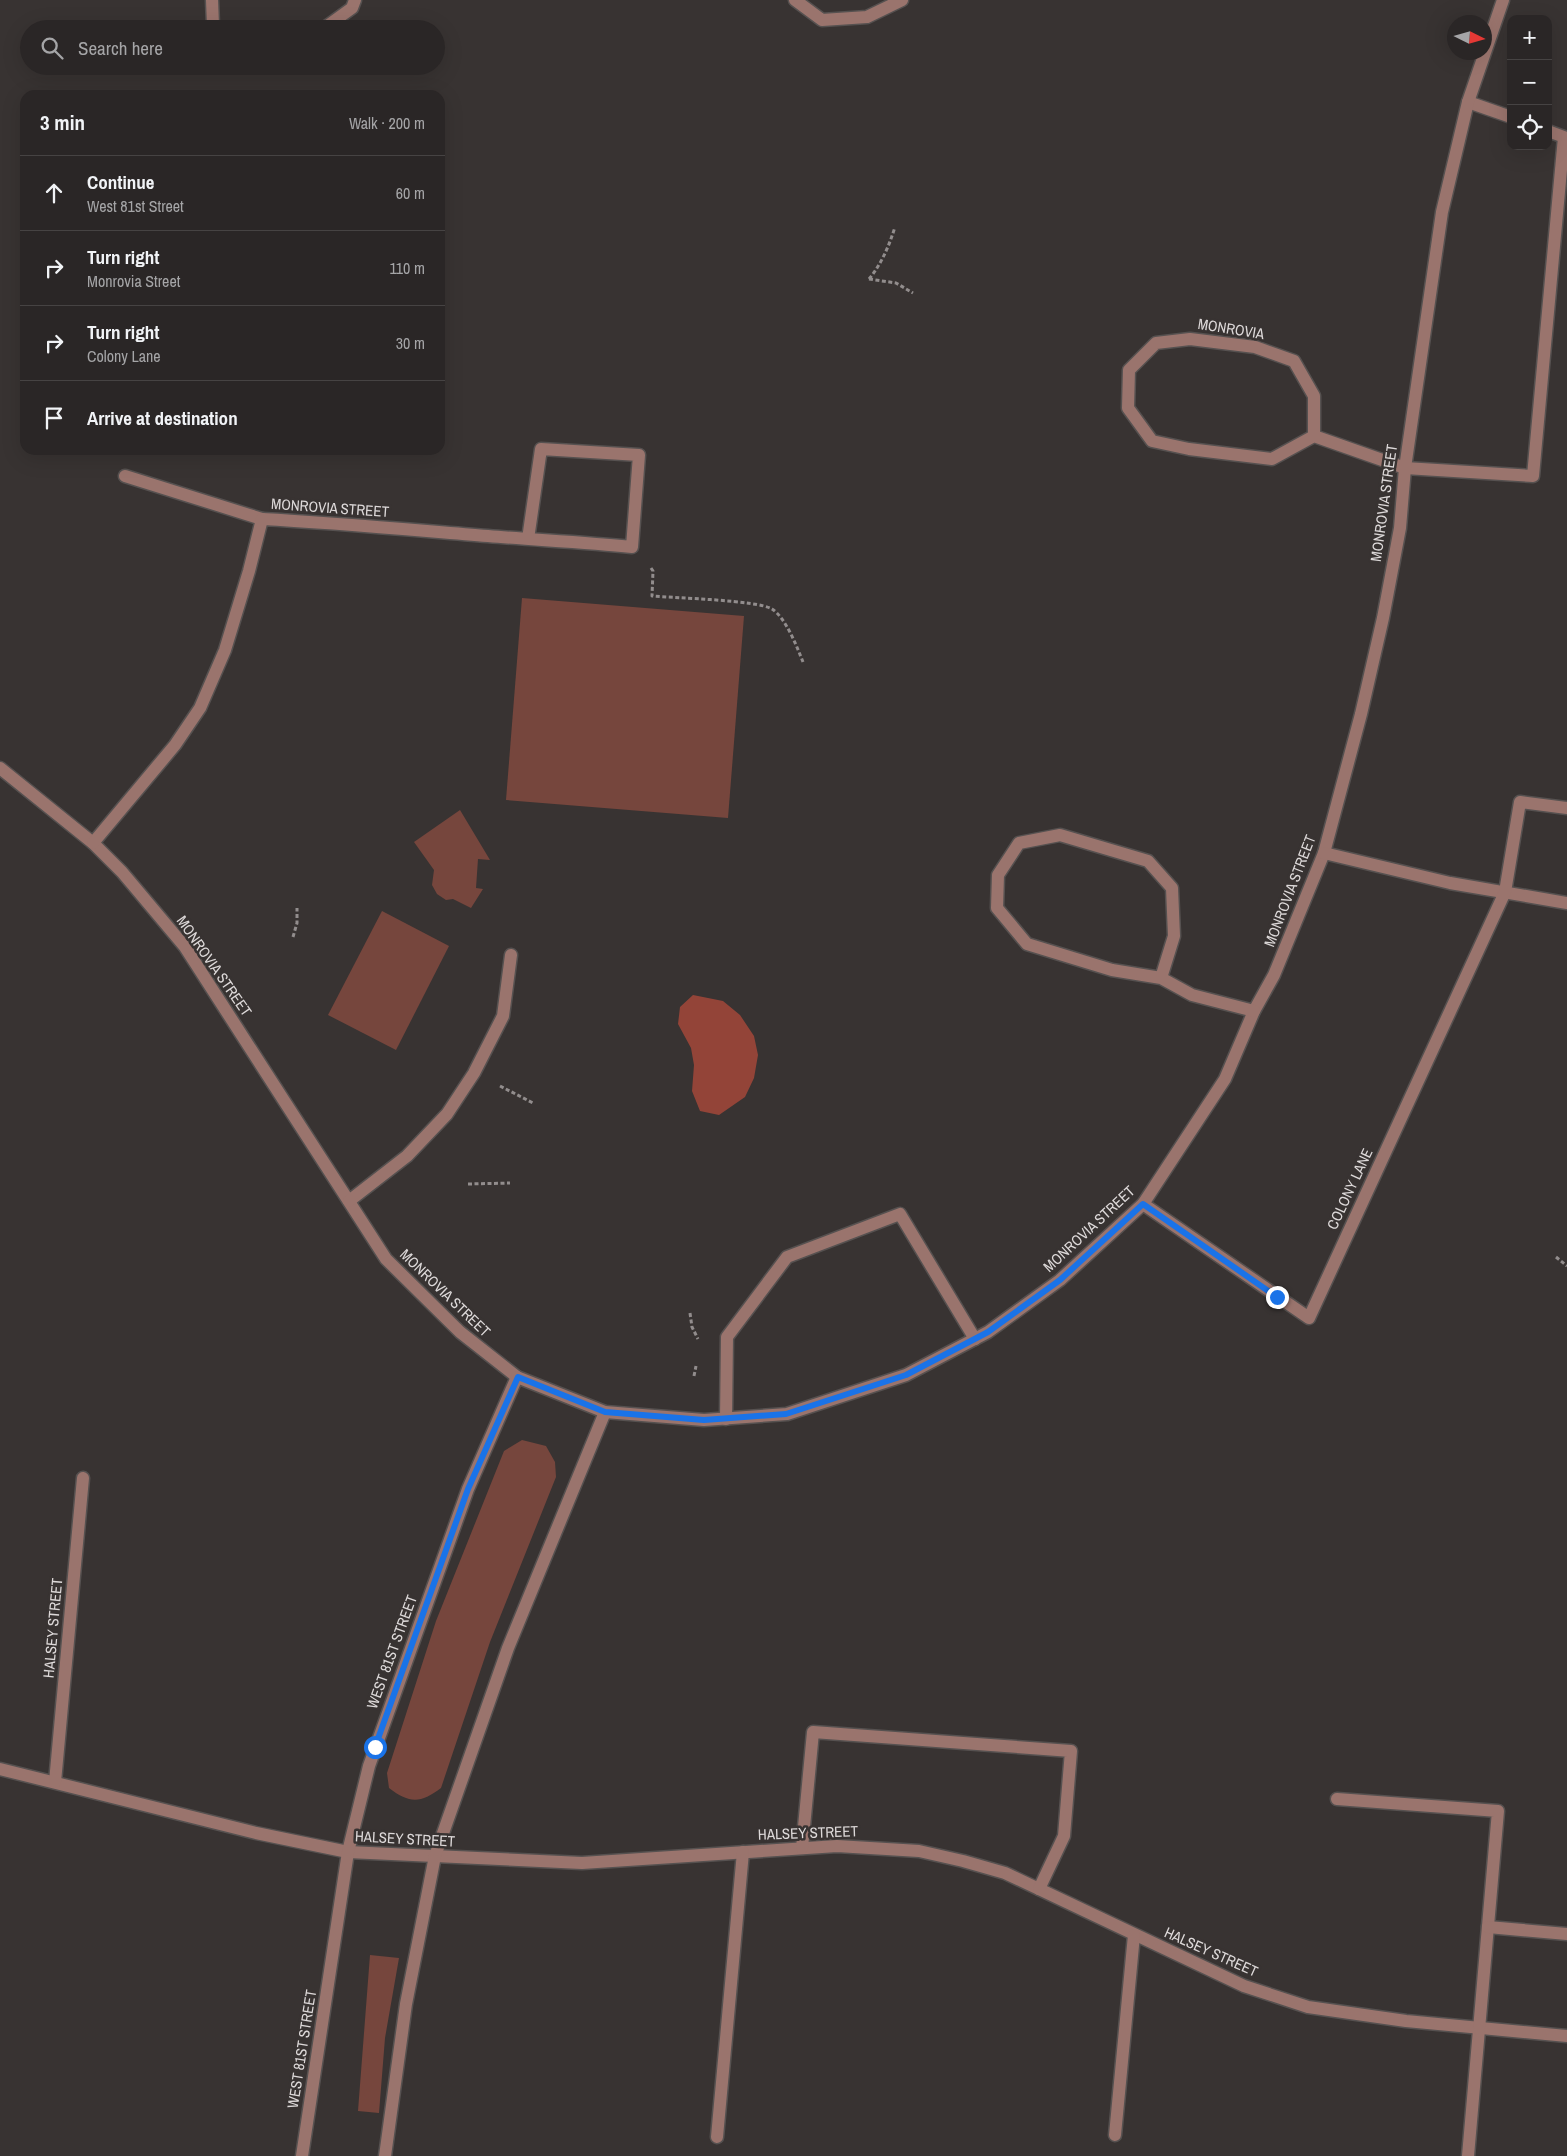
<!DOCTYPE html>
<meta charset="utf-8">
<style>
:root{--surface:#2a2626;--page:#322e2e;--text:#f1f3f6;--muted:#a5a5a7;--line:#464343}
body{margin:0;font-family:"Archivo Narrow",sans-serif;background:var(--page);color:var(--text)}
.controls{position:absolute;right:15px;top:15px;display:grid;overflow:hidden;border-radius:10px;box-shadow:0 5px 20px #0002}
.controls button{width:45px;height:45px;display:grid;place-items:center;padding:0;border:0;border-bottom:1px solid var(--line);background:var(--surface);color:var(--text);font:25px sans-serif}
.compass{position:absolute;left:1447px;top:15px;width:45px;height:45px;border-radius:50%;background:var(--surface);box-shadow:0 5px 20px #0002;rotate:95deg}
.stop{position:absolute;width:15px;height:15px;margin:-11px;border:4px solid #1a73e8;border-radius:50%;background:#fff}
.stop.end{background:#1a73e8;border-color:#fff;box-shadow:0 1px 5px #0008}
.list{margin:0;padding:0;list-style:none}
h2{display:flex;justify-content:space-between;align-items:center;height:65px;margin:0;padding:0 20px;font-size:21px}
h2 small{font-size:16px;font-weight:400;color:var(--muted)}
.list li{display:grid;grid-template-columns:32px 1fr auto;gap:15px;align-items:center;box-sizing:border-box;height:75px;padding:0 20px;border-top:1px solid var(--line)}
.list b{display:block;font-size:19px;white-space:nowrap}
.list p{margin:0;font-size:16px;white-space:nowrap;color:var(--muted)}
.list em{font-size:16px;font-style:normal;color:var(--muted)}
.icon{flex:none;width:28px;height:28px;fill:none;stroke:currentColor;stroke-width:2;stroke-linecap:round;stroke-linejoin:round}
.map{position:relative;flex:none;width:1567px;height:2156px;overflow:hidden}
.search{position:absolute;background:var(--surface);box-shadow:0 5px 20px #0002;left:20px;top:20px;width:425px;height:55px;display:flex;align-items:center;gap:12px;box-sizing:border-box;padding:0 18px;border-radius:28px;color:var(--muted);font-size:19px}
.panel{position:absolute;background:var(--surface);box-shadow:0 5px 20px #0002;left:20px;top:90px;width:425px;height:365px;border-radius:15px}
.map>svg:first-child{display:block}
.green{fill:#76463d}
.water{fill:#934438}
.lines{fill:none;stroke-linecap:round;stroke-linejoin:round}
.minor-casing{stroke:#565150;stroke-width:15}
.path{stroke:#928d8d;stroke-width:3;stroke-dasharray:4 2.5;stroke-linecap:butt}
.minor{stroke:#9a746d;stroke-width:12}
.route{stroke:#1a73e8;stroke-width:6}
.labels{text-anchor:middle;stroke-width:5;stroke-linejoin:round;paint-order:stroke}
.street-label{font-size:15px;fill:#ddd9d9;stroke:#383332}
</style>
<div class="map">
<svg width="1567" height="2156" viewBox="0 0 1567 2156">
<rect width="100%" height="100%" fill="#383332"/>
<g class="green">
<polygon points="522,598 744,616 728,818 506,800"/>
<polygon points="460,810 490,860 478,859 476,888 483,889 471,908 453,899 446,900 437,894 432,885 434,870 414,842"/>
<polygon points="382,911 449,946 396,1050 328,1015"/>
<path d="M522,1440L546,1446L555,1462L556,1477L490,1642L441,1788C421,1803 410,1804 389,1788L387,1773L436,1621L504,1451Z"/>
<polygon points="370,1955 399,1958 385,2038 379,2113 358,2111"/>
</g>
<polygon class="water" points="693,995 723,1001 740,1015 754,1036 758,1055 754,1078 745,1097 719,1115 700,1111 692,1091 694,1065 691,1048 678,1024 680,1007"/>
<g class="lines">
<g class="minor-casing">
<g id="minor">
<polyline points="212,0 213,25 217,29"/>
<polyline points="795,0 822,20 867,17 902,0"/>
<polyline points="323,29 352,8 355,0"/>
<polyline points="1468,102 1511,117"/>
<polyline points="1314,436 1314,396 1294,361 1255,347 1190,339 1156,343 1129,370 1128,408 1152,441 1189,449 1272,459 1314,436 1405,468 1533,476 1564,137 1548,131"/>
<polyline points="125,476 262,519"/>
<polyline points="0,768 93,843 122,872 185,947 386,1259 460,1332 517,1377 605,1412 704,1420 787,1414 906,1375 988,1332 1060,1280 1143,1204 1225,1079 1254,1011 1274,975 1324,853 1361,714 1383,618 1400,528 1405,468 1442,212 1468,102 1503,0"/>
<path d="M93,843L175,745L200,708L225,650L249,571L262,519C338,523 413,530 488,536C536,540 584,542 632,547L639,455L541,449L528,539"/>
<polyline points="1324,853 1450,883 1567,903"/>
<polyline points="1161,978 1174,936 1172,888 1148,861 1060,835 1019,843 998,875 997,908 1027,944 1112,970 1161,978 1192,995 1254,1011"/>
<polyline points="349,1201 407,1156 447,1114 474,1073 503,1016 511,955"/>
<polyline points="1143,1204 1309,1318 1505,892 1520,802 1567,808"/>
<polyline points="726,1419 727,1337 787,1257 900,1214 975,1339"/>
<polyline points="0,1769 256,1833 348,1852 582,1863 837,1846 919,1851 963,1861 1005,1873 1244,1986 1308,2007 1406,2021 1567,2036"/>
<polyline points="55,1782 83,1478"/>
<polyline points="1337,1799 1498,1811 1468,2156"/>
<polyline points="802,1848 813,1732 1071,1751 1064,1836 1039,1889"/>
<polyline points="1488,1927 1567,1934"/>
<polyline points="1115,2135 1134,1935"/>
<polyline points="717,2137 743,1852"/>
<polyline points="302,2156 348,1852 369,1766 468,1489 517,1377"/>
<polyline points="385,2156 406,2004 435,1856 508,1648 605,1412"/>
</g>
</g>
<g class="path">
<path d="M869,279C882,263 889,246 895,227"/>
<polyline points="869,279 896,283 913,293"/>
<path d="M651,568L653,571L652,596C674,598 757,600 772,609C786,618 797,647 803,662"/>
<polyline points="293,937 297,923 297,908"/>
<polyline points="500,1086 533,1103"/>
<polyline points="468,1184 510,1183"/>
<polyline points="1556,1257 1567,1266"/>
<polyline points="690,1313 692,1327 698,1339"/>
<polyline points="694,1376 696,1366"/>
</g>
<use href="#minor" class="minor"/>
</g>
<g class="lines">
<polyline class="route" points="375,1747 468,1489 518,1377 605,1412 704,1420 786,1414 906,1375 988,1332 1060,1280 1143,1204 1277,1297"/>
</g>
<g class="labels">
<g class="street-label">
<text transform="translate(1231 329) rotate(9)" y="5">MONROVIA</text>
<text transform="translate(1384 503) rotate(-82)" y="5">MONROVIA STREET</text>
<text transform="translate(330 508) rotate(4)" y="5">MONROVIA STREET</text>
<text transform="translate(1290 891) rotate(-69)" y="5">MONROVIA STREET</text>
<text transform="translate(214 966) rotate(55)" y="5">MONROVIA STREET</text>
<text transform="translate(1350 1189) rotate(-65)" y="5">COLONY LANE</text>
<text transform="translate(1089 1229) rotate(-43)" y="5">MONROVIA STREET</text>
<text transform="translate(445 1293) rotate(44)" y="5">MONROVIA STREET</text>
<text transform="translate(53 1628) rotate(-85)" y="5">HALSEY STREET</text>
<text transform="translate(392 1652) rotate(-70)" y="5">WEST 81ST STREET</text>
<text transform="translate(808 1833) rotate(-2)" y="5">HALSEY STREET</text>
<text transform="translate(405 1839) rotate(3)" y="5">HALSEY STREET</text>
<text transform="translate(1211 1952) rotate(24)" y="5">HALSEY STREET</text>
<text transform="translate(302 2049) rotate(-81)" y="5">WEST 81ST STREET</text>
</g>
</g>
</svg>
<div class="controls">
<button>+</button>
<button>−</button>
<button><svg class="icon" aria-label="locate" viewBox="0 0 24 24"><circle cx="12" cy="12" r="6"/><path d="M12 2v4M12 18v4M2 12h4M18 12h4"/></svg></button>
</div>
<svg class="compass" viewBox="-18 -18 36 36"><path d="M0-13l5 13h-10z" fill="#e53935"/><path d="M0 13l5-13h-10z" fill="#a5a5a7"/></svg>
<div class="stop" style="left:375px;top:1747px"></div>
<div class="stop end" style="left:1277px;top:1297px"></div>
<div class="search"><svg class="icon" aria-label="search" viewBox="0 0 24 24"><circle cx="10" cy="10" r="6"/><path d="M15 15l6 6"/></svg>Search here</div>
<section class="panel">
<h2>3 min<small>Walk · 200 m</small></h2>
<ul class="list">
<li><svg class="icon" aria-label="ahead" viewBox="0 0 24 24"><path d="M12 20V5M6 11l6-6 6 6"/></svg><div><b>Continue</b><p>West 81st Street</p></div><em>60 m</em></li>
<li><svg class="icon" aria-label="right" viewBox="0 0 24 24"><path d="M7 20v-9h11M14 6l5 5-5 5"/></svg><div><b>Turn right</b><p>Monrovia Street</p></div><em>110 m</em></li>
<li><svg class="icon" aria-label="right" viewBox="0 0 24 24"><path d="M7 20v-9h11M14 6l5 5-5 5"/></svg><div><b>Turn right</b><p>Colony Lane</p></div><em>30 m</em></li>
<li><svg class="icon" aria-label="arrive" viewBox="0 0 24 24"><path d="M6 21V4h12l-3 4 3 4H6"/></svg><div><b>Arrive at destination</b></div></li>
</ul>
</section>
</div>
